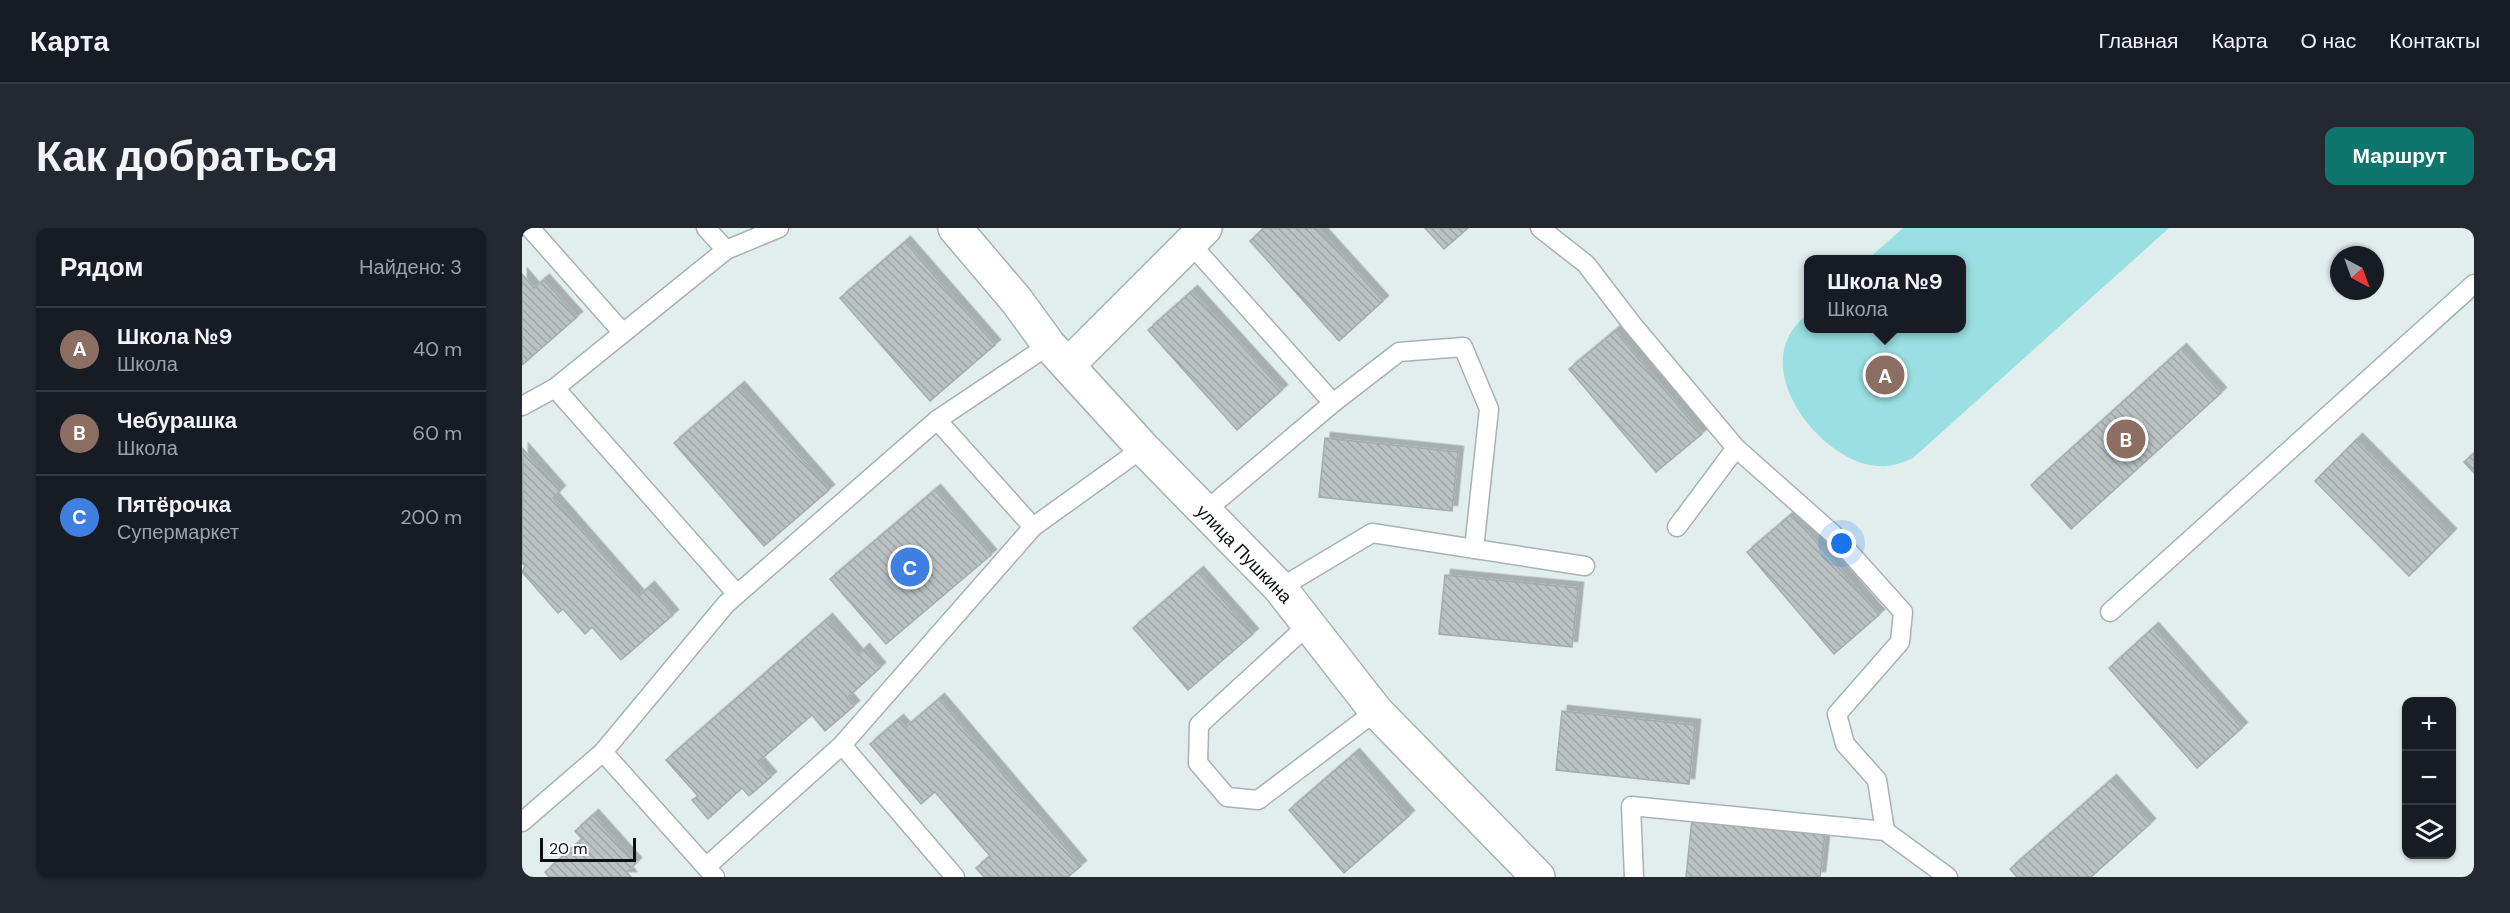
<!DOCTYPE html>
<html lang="ru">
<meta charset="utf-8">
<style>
:root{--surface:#171b24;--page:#242831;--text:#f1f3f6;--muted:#9ea1a6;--line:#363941;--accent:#0f766e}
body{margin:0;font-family:"DM Sans",sans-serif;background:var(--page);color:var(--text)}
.controls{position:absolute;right:18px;bottom:18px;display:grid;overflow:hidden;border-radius:12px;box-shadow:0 2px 4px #0004}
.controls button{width:54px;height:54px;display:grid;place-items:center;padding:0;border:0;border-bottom:2px solid var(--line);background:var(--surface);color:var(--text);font:30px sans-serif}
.compass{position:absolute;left:1808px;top:18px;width:54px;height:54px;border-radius:50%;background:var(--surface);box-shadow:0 2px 4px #0004;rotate:139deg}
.scale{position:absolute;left:18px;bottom:15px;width:96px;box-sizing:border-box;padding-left:6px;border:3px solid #0c1010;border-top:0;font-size:16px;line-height:21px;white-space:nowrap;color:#0c1010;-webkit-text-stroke:4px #fff;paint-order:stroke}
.you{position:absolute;left:1320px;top:316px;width:21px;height:21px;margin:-15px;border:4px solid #fff;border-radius:50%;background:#1a73e8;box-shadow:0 0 0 9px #1a73e833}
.badge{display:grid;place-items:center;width:39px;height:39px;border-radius:50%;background:var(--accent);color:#fff;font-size:20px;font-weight:700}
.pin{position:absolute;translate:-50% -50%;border:3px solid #fff;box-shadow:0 2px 6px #0006}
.popup{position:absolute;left:1282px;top:27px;width:162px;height:78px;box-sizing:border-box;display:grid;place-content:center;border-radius:12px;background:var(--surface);filter:drop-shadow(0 2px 4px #0005);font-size:20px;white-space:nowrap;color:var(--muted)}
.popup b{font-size:22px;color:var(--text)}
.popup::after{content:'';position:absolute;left:50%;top:100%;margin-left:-12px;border:12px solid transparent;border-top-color:var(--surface)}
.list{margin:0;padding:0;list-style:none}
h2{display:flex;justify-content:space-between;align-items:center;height:78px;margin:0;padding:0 24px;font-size:26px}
h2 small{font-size:20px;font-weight:400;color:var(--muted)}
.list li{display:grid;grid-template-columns:39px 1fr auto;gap:18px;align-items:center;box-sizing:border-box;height:84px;padding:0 24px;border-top:2px solid var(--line)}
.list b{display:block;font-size:22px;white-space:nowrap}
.list p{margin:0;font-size:20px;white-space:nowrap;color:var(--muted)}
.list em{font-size:20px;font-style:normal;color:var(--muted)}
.icon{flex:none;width:33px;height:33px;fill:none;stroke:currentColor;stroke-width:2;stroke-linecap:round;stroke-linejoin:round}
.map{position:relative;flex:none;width:1952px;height:649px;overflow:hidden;border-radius:12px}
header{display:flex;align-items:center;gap:36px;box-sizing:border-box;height:84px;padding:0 30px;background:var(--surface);border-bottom:2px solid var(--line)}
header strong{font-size:28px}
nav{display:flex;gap:33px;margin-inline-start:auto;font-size:21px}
.intro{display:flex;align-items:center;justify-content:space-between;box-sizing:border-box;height:144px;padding:0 36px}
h1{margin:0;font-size:42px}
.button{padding:15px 27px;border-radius:12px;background:var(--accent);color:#fff;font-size:21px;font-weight:700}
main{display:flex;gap:36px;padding:0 36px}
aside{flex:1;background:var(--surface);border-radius:12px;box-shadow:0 2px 4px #0004}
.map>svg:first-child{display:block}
.green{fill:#9adfe1}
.building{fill:url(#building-back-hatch);stroke:#a3adad;stroke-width:1.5;filter:url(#shadow)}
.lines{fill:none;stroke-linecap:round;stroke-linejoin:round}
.service-casing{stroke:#a8b2b2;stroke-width:21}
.minor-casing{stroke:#a8b2b2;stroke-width:36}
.tertiary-casing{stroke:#a8b2b2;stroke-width:36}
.service{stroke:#fff;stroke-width:18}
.minor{stroke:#fff;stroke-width:33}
.tertiary{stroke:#fff;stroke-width:33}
.labels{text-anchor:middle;stroke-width:6;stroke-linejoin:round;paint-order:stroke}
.street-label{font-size:18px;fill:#0c1010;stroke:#fff}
</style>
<header>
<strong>Карта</strong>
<nav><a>Главная</a><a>Карта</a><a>О нас</a><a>Контакты</a></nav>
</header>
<div class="intro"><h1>Как добраться</h1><a class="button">Маршрут</a></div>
<main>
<aside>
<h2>Рядом<small>Найдено: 3</small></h2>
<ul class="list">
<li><span class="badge" style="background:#8d6e63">A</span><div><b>Школа №9</b><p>Школа</p></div><em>40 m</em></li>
<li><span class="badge" style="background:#8d6e63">B</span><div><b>Чебурашка</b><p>Школа</p></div><em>60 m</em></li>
<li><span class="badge" style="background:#3f7fe0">C</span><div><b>Пятёрочка</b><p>Супермаркет</p></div><em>200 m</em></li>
</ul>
</aside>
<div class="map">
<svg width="1952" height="649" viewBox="0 0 1952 649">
<defs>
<pattern id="building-back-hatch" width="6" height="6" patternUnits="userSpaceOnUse" patternTransform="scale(1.5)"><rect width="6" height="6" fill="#b9c3c4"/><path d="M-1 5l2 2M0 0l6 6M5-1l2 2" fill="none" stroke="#9ea6a7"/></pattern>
<filter id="shadow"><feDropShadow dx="5.5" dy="-5.5" stdDeviation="0" flood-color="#0004"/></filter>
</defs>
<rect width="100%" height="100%" fill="#e2eded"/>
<path class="green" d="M1381,0H1647L1391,230C1379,235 1370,239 1356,238C1305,235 1242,160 1266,110C1271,99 1278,93 1286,85V100H1440V32L1346,31Z"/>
<g class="building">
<polygon points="742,0 795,0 861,73 817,113 728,13"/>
<polygon points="903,0 946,0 922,21"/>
<polygon points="383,14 473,117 408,173 318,70"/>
<polygon points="0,46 12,60 22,52 55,89 0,137"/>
<polygon points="670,63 760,162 715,202 626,102"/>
<polygon points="1093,103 1180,206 1134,244 1047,141"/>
<polygon points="1659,121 1699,165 1549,301 1509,257"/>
<polygon points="217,159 307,262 242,318 152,215"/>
<polygon points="803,210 936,224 930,283 797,269"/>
<polygon points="1835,211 1929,306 1887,348 1793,253"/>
<polygon points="1,221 38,263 31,270 117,368 127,359 151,387 99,432 70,399 63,406 41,381 36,385 0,344 3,338 0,335"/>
<polygon points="1952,225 1952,245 1942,234"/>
<polygon points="413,262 469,327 364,416 308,351"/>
<polygon points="1270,286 1357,387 1312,426 1225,324"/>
<polygon points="676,344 731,406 666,462 611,400"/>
<polygon points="923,347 1056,360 1050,419 917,406"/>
<polygon points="305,391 336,427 342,421 358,440 325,470 332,478 303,503 290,487 236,534 249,549 227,568 220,560 186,591 170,572 176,568 144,532"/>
<polygon points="1631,400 1720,500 1675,540 1587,440"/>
<polygon points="417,471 559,638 546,649 462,649 454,640 468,628 413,564 399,576 348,516 376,492 383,500"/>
<polygon points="1040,483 1173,497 1167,556 1034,542"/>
<polygon points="832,526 887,588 822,645 767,582"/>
<polygon points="1589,552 1628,596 1569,649 1495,649 1488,641"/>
<polygon points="71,587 114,635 105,644 109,649 27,649 23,644 60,611 53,603"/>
<polygon points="1170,591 1303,604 1298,649 1164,649"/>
</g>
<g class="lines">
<g class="service-casing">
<g id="service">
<polyline points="8,0 101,105"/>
<polyline points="184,0 204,22"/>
<polyline points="1018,0 1064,36 1110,96 1214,220 1155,299"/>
<polyline points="667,14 811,175 877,124 941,119 967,181 952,321"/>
<polyline points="33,160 215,366"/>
<polyline points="0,178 33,160 204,22 257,0"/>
<polyline points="415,192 511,299"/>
<polyline points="1214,220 1311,306 1381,384 1378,414 1315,486 1323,516 1355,552 1363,603"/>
<polyline points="682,284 811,175"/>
<polyline points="758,360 850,305 1063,338"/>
<polyline points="1588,384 1952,56"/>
<polyline points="786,397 677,497 676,535 705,569 736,572 854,483"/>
<polyline points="320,517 433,649"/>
<polyline points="81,524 193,649"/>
<polyline points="0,594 81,524 204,376 415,192 527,117"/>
<polyline points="184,639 320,517 511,299 621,220"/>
<polyline points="1112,649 1109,578 1363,603 1426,649"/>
</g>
</g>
<g class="minor-casing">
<polyline id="minor" points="547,136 683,0"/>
</g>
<g class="tertiary-casing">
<polyline id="tertiary" points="433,0 495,73 527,117 621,220 758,360 854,483 1016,649"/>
</g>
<use href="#service" class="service"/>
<use href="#minor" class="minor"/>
<use href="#tertiary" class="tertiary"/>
</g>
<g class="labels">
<g class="street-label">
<text transform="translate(722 326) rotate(46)" y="6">улица Пушкина</text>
</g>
</g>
</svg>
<div class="controls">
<button>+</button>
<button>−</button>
<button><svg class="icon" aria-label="layers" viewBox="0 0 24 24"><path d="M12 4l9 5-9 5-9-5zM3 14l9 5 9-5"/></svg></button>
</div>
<svg class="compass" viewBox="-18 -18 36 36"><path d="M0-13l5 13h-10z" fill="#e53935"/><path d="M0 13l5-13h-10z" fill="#9ea1a6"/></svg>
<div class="scale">20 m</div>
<div class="you"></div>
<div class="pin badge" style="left:1363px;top:147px;background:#8d6e63">A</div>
<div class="popup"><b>Школа №9</b>Школа</div>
<div class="pin badge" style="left:1604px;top:211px;background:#8d6e63">B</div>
<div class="pin badge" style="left:388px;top:339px;background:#3f7fe0">C</div>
</div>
</main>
